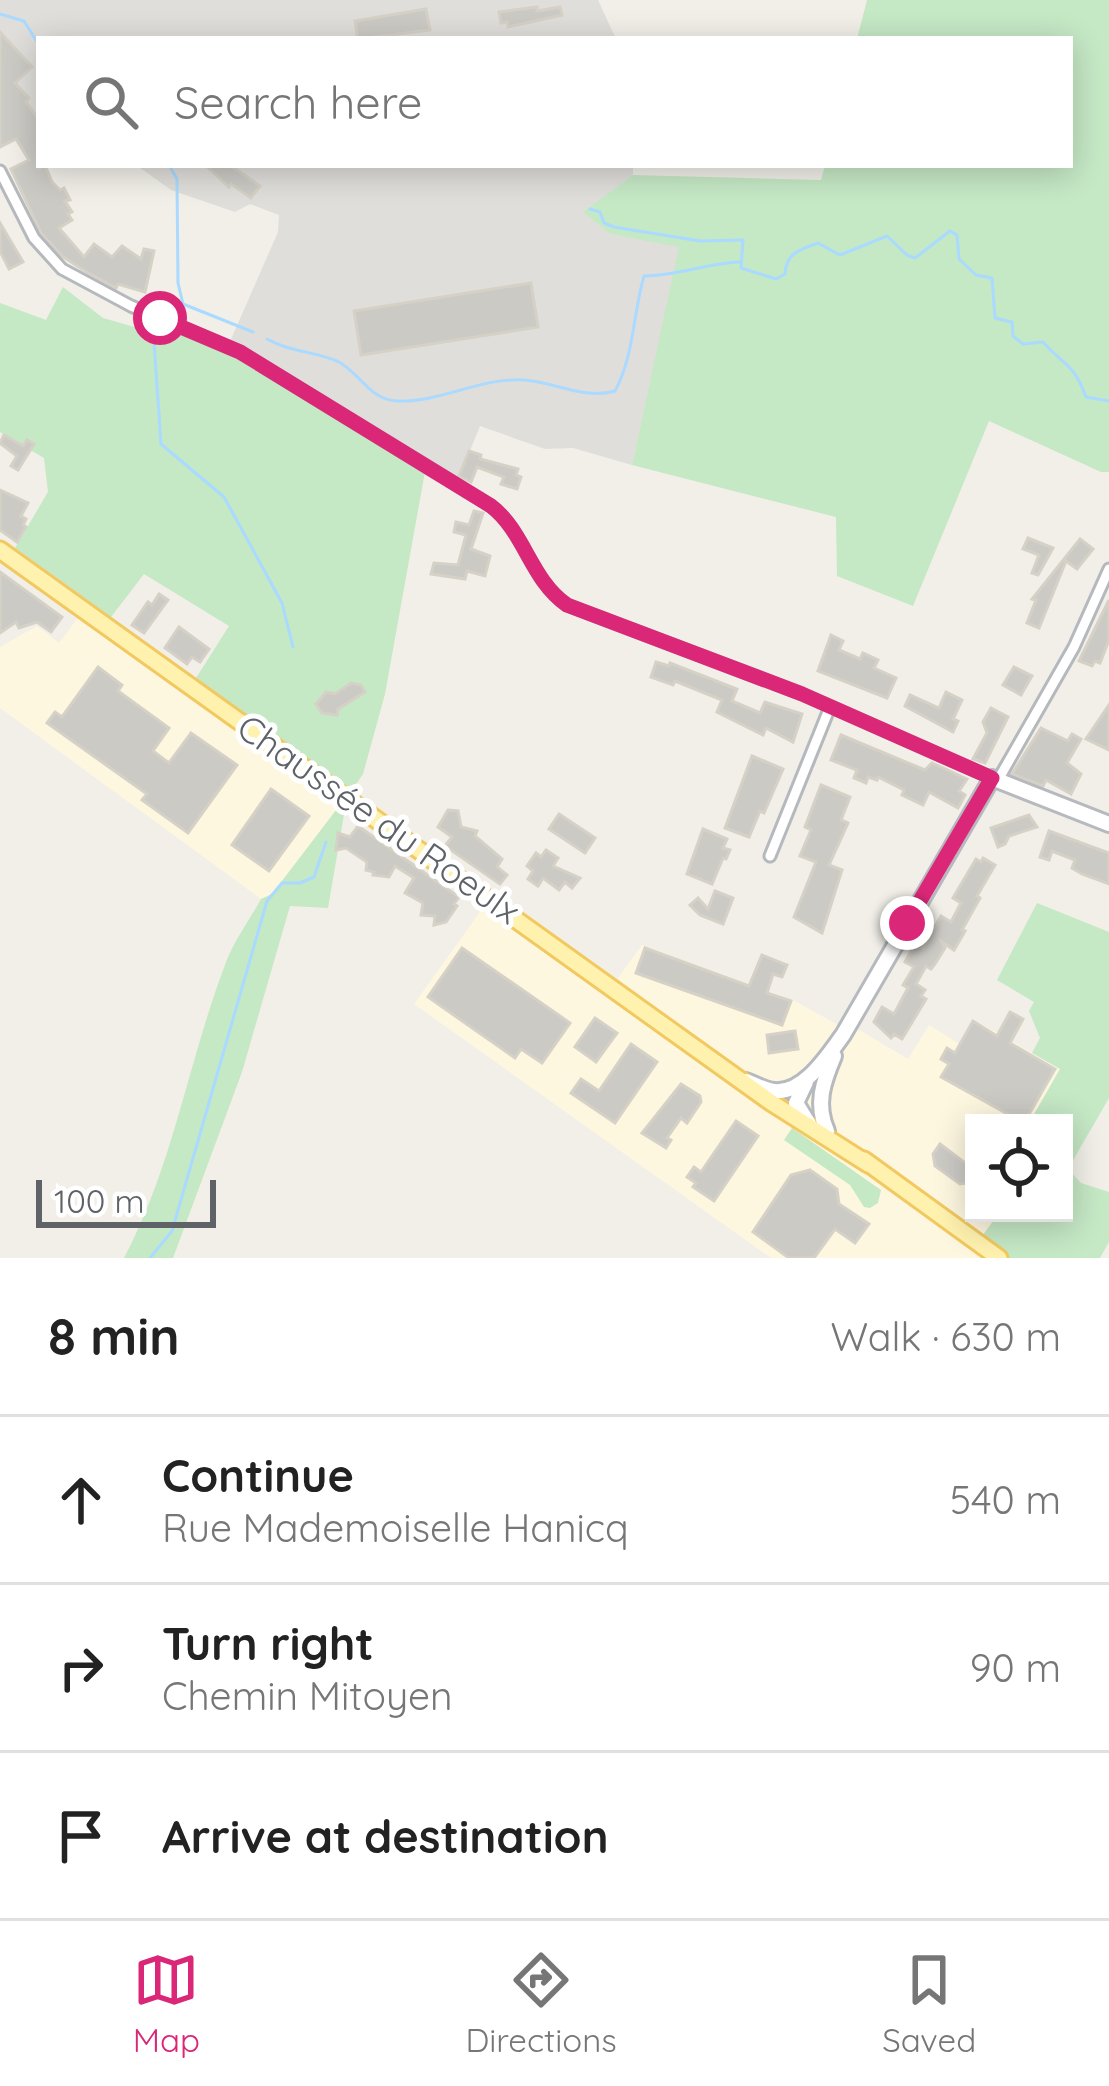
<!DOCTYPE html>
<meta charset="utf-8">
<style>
:root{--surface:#fff;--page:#f6f6f6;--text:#222;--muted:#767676;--line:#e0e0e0;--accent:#db2777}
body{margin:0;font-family:Quicksand,sans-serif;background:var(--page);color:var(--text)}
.controls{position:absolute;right:36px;bottom:36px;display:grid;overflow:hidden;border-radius:0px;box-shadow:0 6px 30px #0003}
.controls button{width:108px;height:108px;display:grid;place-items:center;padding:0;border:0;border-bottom:3px solid var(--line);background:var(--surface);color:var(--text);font:60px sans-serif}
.scale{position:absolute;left:36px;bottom:30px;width:180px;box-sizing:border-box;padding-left:12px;border:6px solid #5f6368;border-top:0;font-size:33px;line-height:42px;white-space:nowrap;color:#5f6368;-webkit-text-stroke:9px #fff;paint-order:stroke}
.stop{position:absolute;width:36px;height:36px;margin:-27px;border:9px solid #db2777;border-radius:50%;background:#fff}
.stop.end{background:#db2777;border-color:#fff;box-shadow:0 3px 12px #0008}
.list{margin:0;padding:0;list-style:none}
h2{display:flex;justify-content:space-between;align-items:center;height:156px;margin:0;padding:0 48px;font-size:51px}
h2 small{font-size:39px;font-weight:400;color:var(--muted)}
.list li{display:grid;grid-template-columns:78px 1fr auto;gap:36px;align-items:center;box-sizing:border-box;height:168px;padding:0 48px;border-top:3px solid var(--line)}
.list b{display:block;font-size:45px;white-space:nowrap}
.list p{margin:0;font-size:39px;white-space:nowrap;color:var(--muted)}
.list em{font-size:39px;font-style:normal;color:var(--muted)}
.icon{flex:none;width:66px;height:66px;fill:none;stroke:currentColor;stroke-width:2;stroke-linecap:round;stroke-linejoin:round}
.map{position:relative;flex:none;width:1109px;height:1258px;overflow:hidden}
.search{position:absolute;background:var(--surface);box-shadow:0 6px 30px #0003;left:36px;right:36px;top:36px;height:132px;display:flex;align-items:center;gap:30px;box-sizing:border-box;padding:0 42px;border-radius:0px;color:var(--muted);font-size:45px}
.sheet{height:660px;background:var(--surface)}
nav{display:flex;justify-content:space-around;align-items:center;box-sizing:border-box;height:168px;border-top:3px solid var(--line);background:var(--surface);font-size:33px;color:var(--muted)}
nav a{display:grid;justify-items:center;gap:6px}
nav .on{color:var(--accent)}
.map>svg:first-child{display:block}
.commercial{fill:#fef7e0}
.industrial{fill:#e0deda}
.green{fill:#c5e8c5}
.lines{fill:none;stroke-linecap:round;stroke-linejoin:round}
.stream{stroke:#aadaff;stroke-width:3}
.building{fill:#cccac5;stroke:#d6d1c6;stroke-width:3}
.street-casing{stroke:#b5b8bc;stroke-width:15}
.secondary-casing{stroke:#b6babf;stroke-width:20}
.primary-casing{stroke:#f2c960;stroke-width:21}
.street{stroke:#fff;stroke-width:9}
.secondary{stroke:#fff;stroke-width:14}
.primary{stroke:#fff2af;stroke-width:15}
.route{stroke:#db2777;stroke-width:15}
.labels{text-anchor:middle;stroke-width:10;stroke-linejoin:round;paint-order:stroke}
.street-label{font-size:36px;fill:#5f6368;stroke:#fff}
</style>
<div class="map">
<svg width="1109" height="1258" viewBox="0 0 1109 1258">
<rect width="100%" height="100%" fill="#f1efe8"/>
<g class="commercial">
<polygon points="84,610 347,797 272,894 261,899 0,708 0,647 37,626 59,643"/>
<polygon points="490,898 613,985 642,945 795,1001 845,1029 849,1024 908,1059 929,1025 961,1045 976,1021 1060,1069 1029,1123 974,1123 974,1213 999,1213 978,1242 999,1258 771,1258 414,1004"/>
</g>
<g class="industrial">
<polygon points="0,0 598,0 616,39 39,39 39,155 0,115"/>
<polygon points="136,165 633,165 633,175 584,212 610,234 680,246 632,465 573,448 545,449 480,426 456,485 228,346 278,232 279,215 250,204 235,212 171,190"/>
</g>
<g class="green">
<polygon points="867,0 1109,0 1109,472 1101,472 989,421 913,606 837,576 836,517 632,465 679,247 610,234 583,212 633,175 821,180 825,165 1070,165 1070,39 857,39"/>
<path d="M63,287L103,318L152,332L160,318L228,346L426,466L385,694L363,774L347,797L328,908L290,906L242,1072L173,1258H124C173,1166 188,1062 225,965C233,942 249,921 261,899L272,894L346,797L191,686L229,626L144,574L111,617L15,548L48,492L44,458L0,432V303L46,320Z"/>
<polygon points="1037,903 1109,932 1109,1098 1068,1169 1081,1183 1109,1192 1109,1242 1100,1258 999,1258 977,1243 999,1213 1064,1213 1064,1123 1029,1123 1060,1069 1032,1053 1040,1038 1029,1011 1034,1002 997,980"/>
<polygon points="792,1128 881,1190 878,1203 870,1208 864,1207 850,1185 784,1140"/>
</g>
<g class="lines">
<g class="stream">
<polyline points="0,14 24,21 39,45"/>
<polyline points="169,165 177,179 178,283 183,304 253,332"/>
<path d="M590,209L600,212L604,223L614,227L700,241L743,240L741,268L776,279L785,274C786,253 799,250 818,243L840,255L887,236L907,255L915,258L950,231L957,235L959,259L976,275L992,278L995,318L1012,322L1013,336L1023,344L1043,342C1066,368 1073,362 1086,397L1109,401"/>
<path d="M267,339C290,352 313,351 337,361C360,372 369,400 397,401C440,403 481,377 524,380C555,382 584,400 615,391C634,356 633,314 644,276C677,276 707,263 740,262"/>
<polyline points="154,342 161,444 224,497 282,603 293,647"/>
<polyline points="150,1258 172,1231 267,901 282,883 300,883 314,877 326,842"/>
</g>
</g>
<g class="building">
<polygon points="537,7 537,11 560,7 562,15 508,27 507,22 501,23 499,12"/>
<polygon points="426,9 430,30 358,39 355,21"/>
<polygon points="0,32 32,67 15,83 29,98 26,102 39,120 39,168 45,165 52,182 60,190 64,188 70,200 65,201 72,212 68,214 72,220 59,228 84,257 94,244 112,257 122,246 141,259 144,249 154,251 145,292 118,284 116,288 88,273 62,256 41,233 11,169 29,160 16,139 0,147"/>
<polygon points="205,165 230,165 260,186 251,198 231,184 229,187"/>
<polygon points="0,223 23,262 9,269 0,251"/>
<polygon points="531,283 538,327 361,355 354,311"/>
<polygon points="4,435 23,446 27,440 34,444 18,470 11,466 17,456 0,443"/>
<polygon points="469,451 481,455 480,459 518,469 516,475 521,477 517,489 501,484 504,477 477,467 471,482 459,476"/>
<polygon points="0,490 28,503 21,516 26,519 23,525 26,527 17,542 0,530"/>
<polygon points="474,511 483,513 471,549 490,556 485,576 467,571 465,579 431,574 434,563 458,565 466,535 454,532 456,522 469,525"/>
<polygon points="1028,538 1053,548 1038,575 1032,573 1039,555 1023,549"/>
<polygon points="1080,539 1093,549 1077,569 1066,561 1039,628 1027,623 1036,600 1032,599"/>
<polygon points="0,572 62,617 51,632 37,622 19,628 16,622 0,633"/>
<polygon points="159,594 168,600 144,633 132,625 148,602 152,605"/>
<polygon points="1109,600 1109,640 1100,663 1095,661 1092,666 1079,661"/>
<polygon points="179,627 209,649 200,662 192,657 187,664 165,648"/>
<polygon points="831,635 843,641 839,650 860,659 863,653 878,660 874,668 896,678 887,698 818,671"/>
<polygon points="656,662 669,666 670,663 737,689 732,701 760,713 765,702 802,714 793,742 766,728 763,735 717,712 722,700 675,681 673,685 651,677"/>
<polygon points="98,667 122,685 118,691 169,728 153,751 169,763 191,733 237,765 188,833 142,800 147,794 47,723 55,712 62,717"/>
<polygon points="1014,667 1032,676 1021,695 1003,685"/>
<polygon points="351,683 361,685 365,692 338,709 337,715 322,713 316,704 326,692 335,694"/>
<polygon points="946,692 962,700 953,719 958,721 953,732 905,706 910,695 939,708"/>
<polygon points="1109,705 1109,750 1086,739"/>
<polygon points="991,708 1008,717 985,763 973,759 987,733 983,722"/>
<polygon points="1041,728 1068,741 1072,734 1081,739 1067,763 1081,774 1071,794 1046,780 1043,786 1012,774"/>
<polygon points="841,735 925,770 932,763 952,772 967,779 959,791 965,795 958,808 929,792 923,805 902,795 904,790 878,777 877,780 868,777 866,783 854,778 857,770 831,760"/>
<polygon points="752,756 783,769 764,813 760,811 749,837 725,828"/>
<polygon points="821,785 850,797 841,820 848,823 829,865 842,870 822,933 794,917 816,862 800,856 811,830 805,827"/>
<polygon points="271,789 309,816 269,871 232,845"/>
<polygon points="448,810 458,811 461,827 477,831 475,836 502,859 497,867 507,875 500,884 445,846 452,837 438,827"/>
<polygon points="559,814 595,838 585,853 549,829"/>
<polygon points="1029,815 1037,827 1009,836 1005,844 998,847 991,828"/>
<polygon points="358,826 459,897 454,904 457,906 446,922 434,925 435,916 421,915 423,903 405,893 414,878 395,866 389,877 373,875 374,872 366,870 367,862 346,848 336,850 338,833 350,837"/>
<polygon points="703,829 727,839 723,848 730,850 726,859 723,858 712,884 687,874"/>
<polygon points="1049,831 1109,853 1109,884 1082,874 1072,868 1075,860 1052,851 1049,860 1040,857"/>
<polygon points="546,850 558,858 553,866 580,878 572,888 565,882 559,890 543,878 538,886 528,879 533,871 527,866 536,853 541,857"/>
<polygon points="983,858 995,865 977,896 980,898 962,930 965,931 954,950 942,942 945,948 935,964 931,969 926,966 916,984 925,990 921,996 926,999 902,1039 894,1034 891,1038 874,1022 882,1007 894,1014 908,988 903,985 914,967 905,962 916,943 923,948 941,916 951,922 961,903 953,898 976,859 981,862"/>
<polygon points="715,891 733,898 723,924 700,915 690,905 698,898 708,909"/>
<polygon points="462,948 570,1023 542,1063 521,1049 515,1058 428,997"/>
<polygon points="645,948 749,986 762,955 787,965 782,977 773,974 767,993 791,1001 782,1025 636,973"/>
<polygon points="1010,1012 1023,1019 1010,1043 1055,1069 1024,1123 941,1077 949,1064 941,1059 947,1048 955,1053 973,1021 997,1036"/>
<polygon points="595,1018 617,1033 596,1062 575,1047"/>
<polygon points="795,1031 798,1049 769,1053 767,1035"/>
<polygon points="631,1044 657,1062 615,1123 571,1093 581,1079 599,1091"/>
<polygon points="681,1084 700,1096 701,1102 687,1123 681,1118 667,1138 671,1140 666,1148 642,1133"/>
<polygon points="736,1121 758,1136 714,1201 693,1187 696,1183 687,1177 694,1167 701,1172"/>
<polygon points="940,1144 965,1163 974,1150 974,1182 960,1184 935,1166 933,1154"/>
<polygon points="810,1170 837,1189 839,1204 869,1224 855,1243 835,1229 814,1258 789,1258 753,1232 791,1175"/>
</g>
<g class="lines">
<g class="street-casing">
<g id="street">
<path d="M0,171L34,238L62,269L131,306L240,352L491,506C525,532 530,580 567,605L802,694L992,778"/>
<polyline points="998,780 1074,647 1109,569"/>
<polyline points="770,856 830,707"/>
</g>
</g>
<g class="secondary-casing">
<g id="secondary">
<path d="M746,1081C754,1084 765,1090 774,1091C804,1094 828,1055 843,1035L992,778L1109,824"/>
<polyline points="806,1082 796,1103 809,1124"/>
<path d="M827,1131C815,1104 823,1082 834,1056"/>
</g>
</g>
<g class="primary-casing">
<g id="primary">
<polyline points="0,550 772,1103 868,1164"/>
<polyline points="864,1160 999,1258"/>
</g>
</g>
<use href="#street" class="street"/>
<use href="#secondary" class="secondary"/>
<use href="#primary" class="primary"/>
</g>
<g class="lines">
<path class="route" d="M160,318L240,352L491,506C525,532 530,579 567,605L802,694L992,778L907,923"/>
</g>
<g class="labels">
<g class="street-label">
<text transform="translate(379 819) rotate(35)" y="13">Chaussée du Roeulx</text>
</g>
</g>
</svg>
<div class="controls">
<button><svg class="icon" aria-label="locate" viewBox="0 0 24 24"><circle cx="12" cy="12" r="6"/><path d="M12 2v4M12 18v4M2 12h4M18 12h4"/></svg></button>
</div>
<div class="scale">100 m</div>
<div class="stop" style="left:160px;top:318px"></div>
<div class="stop end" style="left:907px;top:923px"></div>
<div class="search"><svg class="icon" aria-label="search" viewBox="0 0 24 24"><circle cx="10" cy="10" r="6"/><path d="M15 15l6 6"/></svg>Search here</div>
</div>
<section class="sheet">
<h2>8 min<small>Walk · 630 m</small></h2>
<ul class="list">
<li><svg class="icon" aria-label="ahead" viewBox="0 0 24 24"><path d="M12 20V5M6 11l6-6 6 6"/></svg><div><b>Continue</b><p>Rue Mademoiselle Hanicq</p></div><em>540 m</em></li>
<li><svg class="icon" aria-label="right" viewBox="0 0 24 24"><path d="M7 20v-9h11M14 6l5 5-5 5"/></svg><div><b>Turn right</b><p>Chemin Mitoyen</p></div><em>90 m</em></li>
<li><svg class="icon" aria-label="arrive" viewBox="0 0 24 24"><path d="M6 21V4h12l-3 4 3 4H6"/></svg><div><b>Arrive at destination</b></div></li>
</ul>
</section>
<nav>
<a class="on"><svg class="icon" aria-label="map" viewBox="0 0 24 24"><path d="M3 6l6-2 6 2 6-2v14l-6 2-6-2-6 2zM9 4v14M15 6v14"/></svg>Map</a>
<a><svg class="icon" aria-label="directions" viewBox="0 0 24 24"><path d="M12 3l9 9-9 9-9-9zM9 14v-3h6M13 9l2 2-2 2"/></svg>Directions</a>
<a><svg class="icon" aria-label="saved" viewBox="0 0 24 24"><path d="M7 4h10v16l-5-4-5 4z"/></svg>Saved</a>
</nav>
